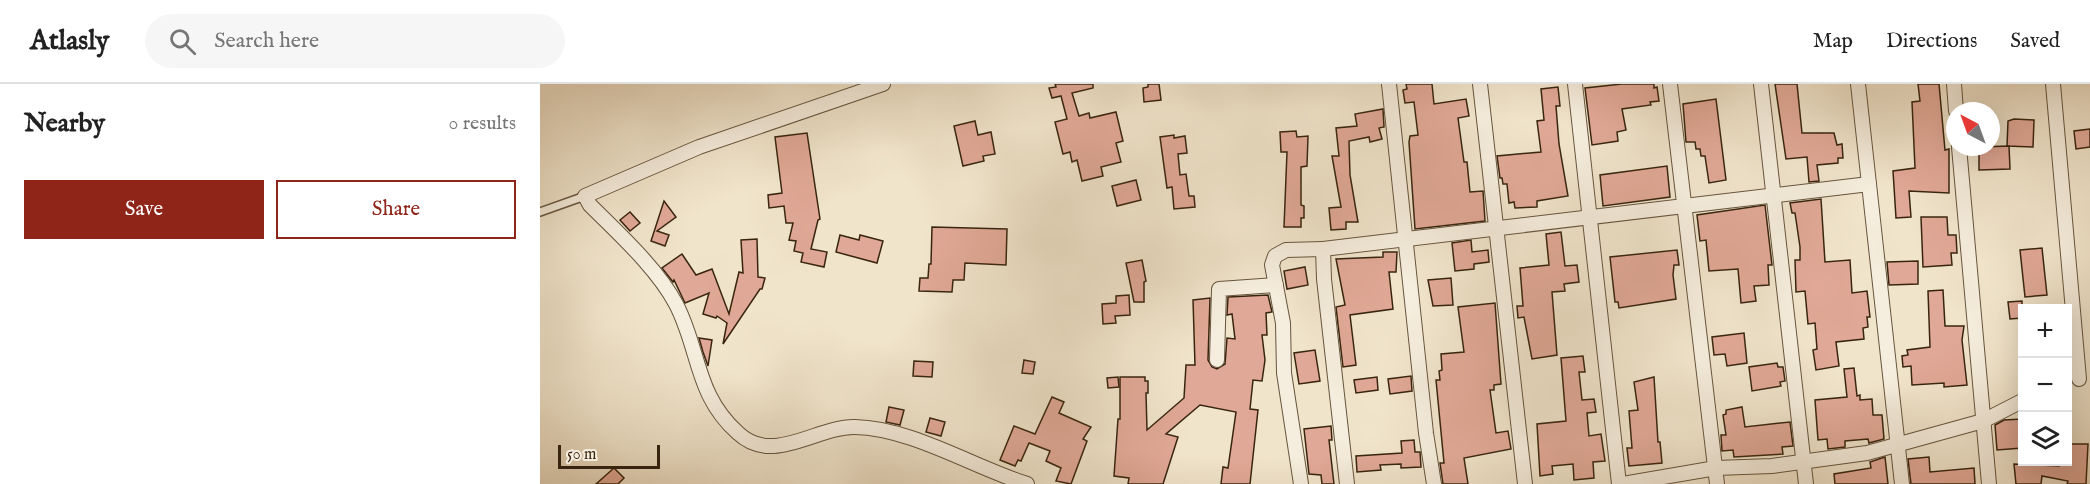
<!DOCTYPE html>
<meta charset="utf-8">
<style>
:root{--surface:#fff;--page:#f6f6f6;--text:#222;--muted:#767676;--line:#e0e0e0;--accent:#8f2418}
body{margin:0;font-family:"IM FELL English",serif;background:var(--page);color:var(--text)}
.controls{position:absolute;right:18px;bottom:18px;display:grid;overflow:hidden;border-radius:0px;box-shadow:0 6px 24px #0002}
.controls button{width:54px;height:54px;display:grid;place-items:center;padding:0;border:0;border-bottom:2px solid var(--line);background:var(--surface);color:var(--text);font:30px sans-serif}
.compass{position:absolute;left:1406px;top:18px;width:54px;height:54px;border-radius:50%;background:var(--surface);box-shadow:0 6px 24px #0002;rotate:319deg}
.scale{position:absolute;left:18px;bottom:15px;width:102px;box-sizing:border-box;padding-left:6px;border:3px solid #39250f;border-top:0;font-size:16px;line-height:21px;white-space:nowrap;color:#39250f;-webkit-text-stroke:4px #f5eddd;paint-order:stroke}
.list{margin:0;padding:0;list-style:none}
h2{display:flex;justify-content:space-between;align-items:center;height:78px;margin:0;padding:0 24px;font-size:26px}
h2 small{font-size:20px;font-weight:400;color:var(--muted)}
.actions{display:flex;gap:12px;padding:18px 24px}
.actions a{flex:1;padding:14px 0;border:2px solid var(--accent);border-radius:0px;text-align:center;font-size:21px;color:var(--accent)}
.actions .main{background:var(--accent);color:#fff}
.icon{flex:none;width:33px;height:33px;fill:none;stroke:currentColor;stroke-width:2;stroke-linecap:round;stroke-linejoin:round}
.map{position:relative;flex:none;width:1550px;height:400px;overflow:hidden}
header{display:flex;align-items:center;gap:36px;box-sizing:border-box;height:84px;padding:0 30px;background:var(--surface);border-bottom:2px solid var(--line)}
header strong{font-size:28px}
nav{display:flex;gap:33px;margin-inline-start:auto;font-size:21px}
.search{width:420px;height:54px;background:var(--page);display:flex;align-items:center;gap:15px;box-sizing:border-box;padding:0 21px;border-radius:33px;color:var(--muted);font-size:22px}
main{display:flex}
aside{flex:1;background:var(--surface)}
.map>svg:first-child{display:block}
.building{fill:#e0a896;stroke:#39250f;stroke-width:1.5}
.lines{fill:none;stroke-linecap:round;stroke-linejoin:round}
.lane-casing{stroke:#67553e;stroke-width:10}
.street-casing{stroke:#67553e;stroke-width:16}
.lane{stroke:#f5eddd;stroke-width:7}
.street{stroke:#f5eddd;stroke-width:14}
</style>
<header>
<strong>Atlasly</strong>
<div class="search"><svg class="icon" aria-label="search" viewBox="0 0 24 24"><circle cx="10" cy="10" r="6"/><path d="M15 15l6 6"/></svg>Search here</div>
<nav><a>Map</a><a>Directions</a><a>Saved</a></nav>
</header>
<main>
<aside>
<h2>Nearby<small>0 results</small></h2>
<ul class="list">
</ul>
<div class="actions"><a class="main">Save</a><a>Share</a></div>
</aside>
<div class="map">
<svg width="1550" height="400" viewBox="0 0 1550 400">
<rect width="100%" height="100%" fill="#f0e4cb"/>
<filter id="stains"><feTurbulence type="fractalNoise" baseFrequency=".00333" numOctaves="4"/><feColorMatrix values="0 0 0 0 .2 0 0 0 0 .09 0 0 0 0 .02 0 0 0 .5 -.17"/></filter>
<radialGradient id="worn" r=".72"><stop offset=".6" stop-color="#630" stop-opacity="0"/><stop offset="1" stop-color="#630" stop-opacity=".3"/></radialGradient>
<g class="building">
<polygon points="515,0 553,0 553,4 532,9 539,32 549,29 550,34 576,28 583,57 576,59 581,78 561,83 563,92 542,97 537,76 532,78 530,68 523,70 515,38 527,35 521,12 512,14 509,4 516,3"/>
<polygon points="608,0 619,0 621,16 604,18 603,4 608,3"/>
<polygon points="866,0 892,0 894,20 926,15 929,32 918,34 924,78 927,78 930,108 943,107 945,137 875,145 869,58 870,52 878,51 874,18 865,19 863,6 867,5"/>
<polygon points="1082,0 1114,0 1114,4 1117,3 1119,17 1110,18 1111,21 1082,25 1086,46 1077,48 1078,57 1052,61 1045,4"/>
<polygon points="1235,0 1257,0 1262,49 1294,49 1297,61 1302,60 1303,74 1298,74 1298,79 1277,81 1279,97 1269,98 1267,73 1246,75"/>
<polygon points="1378,0 1399,0 1405,66 1409,65 1409,109 1369,107 1371,133 1356,134 1353,87 1375,84 1372,18 1380,17"/>
<polygon points="1018,3 1020,22 1016,22 1019,60 1028,112 997,117 997,123 975,124 974,118 969,119 967,100 963,100 962,94 960,94 957,72 1001,68 997,37 1004,36 1001,5"/>
<polygon points="1176,15 1186,96 1169,99 1165,72 1161,72 1160,65 1156,65 1155,58 1146,58 1143,20"/>
<polygon points="843,25 844,43 839,44 842,55 830,58 829,53 809,57 810,91 818,138 806,138 806,145 791,146 789,124 801,123 792,72 799,72 796,44 817,42 815,30"/>
<polygon points="1474,35 1494,36 1493,63 1467,62 1468,37"/>
<polygon points="435,37 438,51 451,48 455,70 443,72 444,77 423,82 414,42"/>
<polygon points="1550,45 1550,63 1536,65 1534,47"/>
<polygon points="756,47 757,53 768,52 767,82 761,83 761,121 764,122 764,134 761,134 761,143 744,143 747,68 741,68 740,48"/>
<polygon points="267,49 280,135 278,136 271,165 287,168 284,183 261,178 263,169 254,167 256,157 249,156 253,139 246,139 244,122 229,124 228,111 242,109 235,53"/>
<polygon points="634,51 634,54 645,52 647,69 638,70 640,91 646,90 649,112 654,112 655,123 634,125 632,103 627,104 620,53"/>
<polygon points="1469,62 1470,85 1439,86 1439,63"/>
<polygon points="1127,82 1130,113 1063,122 1060,91"/>
<polygon points="596,96 601,116 577,122 572,102"/>
<polygon points="1281,115 1285,178 1310,176 1312,209 1327,207 1330,233 1327,233 1328,243 1323,244 1324,255 1296,258 1299,282 1276,286 1273,266 1277,265 1275,239 1268,240 1265,207 1256,208 1255,176 1260,176 1260,163 1255,129 1252,129 1250,119"/>
<polygon points="124,117 136,133 117,147 129,151 125,162 111,157"/>
<polygon points="1225,121 1232,181 1228,181 1229,201 1214,202 1216,217 1201,219 1198,185 1169,187 1166,156 1160,157 1157,131"/>
<polygon points="90,128 100,139 90,147 80,136"/>
<polygon points="1381,133 1407,133 1408,151 1416,151 1417,169 1411,169 1412,181 1383,183"/>
<polygon points="392,143 467,145 466,181 425,179 424,196 413,196 412,208 379,207 380,194 388,194 389,180 391,180"/>
<polygon points="1021,148 1025,182 1037,181 1039,198 1024,200 1025,207 1012,208 1017,271 992,275 984,233 978,234 977,222 983,222 980,184 1009,181 1006,150"/>
<polygon points="300,151 319,156 320,151 343,157 337,179 296,168"/>
<polygon points="217,155 218,193 225,194 222,205 220,205 183,260 187,239 177,232 176,234 163,230 169,209 145,219 134,196 133,198 122,184 142,170 156,191 172,185 189,230 199,188 203,189 201,156"/>
<polygon points="931,156 932,168 948,166 949,178 934,180 934,185 915,187 912,159"/>
<polygon points="1502,164 1507,211 1485,213 1480,166"/>
<polygon points="1137,166 1139,181 1134,181 1133,191 1136,215 1079,224 1078,218 1075,218 1070,173"/>
<polygon points="843,168 857,168 856,188 849,188 853,225 810,231 816,281 803,283 796,223 805,221 796,175 843,173"/>
<polygon points="602,176 606,197 604,198 604,218 594,218 586,179"/>
<polygon points="1378,177 1378,200 1349,201 1347,178"/>
<polygon points="765,183 768,201 747,205 744,187"/>
<polygon points="911,194 913,221 893,222 888,196"/>
<polygon points="1403,206 1405,242 1424,242 1422,256 1427,301 1404,303 1404,299 1372,301 1371,282 1363,283 1362,272 1368,271 1367,266 1390,263 1388,207"/>
<polygon points="589,211 590,231 575,232 576,239 563,240 562,220 576,219 576,212"/>
<polygon points="728,211 732,228 726,229 727,251 722,251 725,276 722,297 713,296 710,325 718,326 710,400 681,400 683,383 688,384 696,328 660,321 626,350 638,353 623,400 588,400 589,394 574,392 578,335 580,335 580,293 605,293 605,297 608,297 608,309 606,309 607,346 644,314 646,281 655,281 653,216 670,214 668,276 672,283 677,285 685,280 687,254 695,255 692,230 687,231 688,213"/>
<polygon points="1482,217 1482,234 1470,235 1468,218"/>
<polygon points="955,219 961,300 954,301 954,306 950,306 956,349 968,347 971,365 924,374 928,400 903,400 900,379 904,379 896,296 900,296 899,287 902,286 901,270 924,268 918,223"/>
<polygon points="1204,249 1207,279 1187,282 1185,270 1174,271 1172,253"/>
<polygon points="159,254 172,256 168,282 163,268"/>
<polygon points="775,266 780,297 759,300 754,269"/>
<polygon points="1043,272 1045,288 1039,288 1042,316 1054,315 1056,328 1047,329 1049,352 1061,350 1065,377 1053,378 1054,394 1034,396 1033,380 1012,382 1013,390 1000,392 997,340 1026,337 1021,274"/>
<polygon points="484,276 495,278 493,290 482,289"/>
<polygon points="374,277 393,278 392,293 373,292"/>
<polygon points="1237,279 1238,283 1243,283 1245,297 1240,298 1241,302 1212,307 1209,283"/>
<polygon points="1314,284 1317,312 1320,311 1320,316 1332,315 1333,331 1342,331 1344,355 1329,359 1328,355 1305,357 1305,363 1288,365 1287,355 1278,356 1275,316 1307,313 1304,285"/>
<polygon points="871,292 872,307 850,310 848,295"/>
<polygon points="578,293 579,303 568,304 567,294"/>
<polygon points="837,293 838,306 816,309 814,296"/>
<polygon points="1114,293 1118,358 1120,358 1122,379 1089,382 1087,364 1092,364 1089,327 1098,326 1094,298"/>
<polygon points="512,313 524,318 519,329 551,343 543,355 547,357 531,400 516,397 521,384 506,377 510,367 489,359 481,377 478,376 475,382 460,376 474,342 495,350"/>
<polygon points="349,323 364,326 360,341 346,338"/>
<polygon points="1202,323 1205,343 1250,338 1253,362 1242,363 1243,370 1228,371 1194,373 1193,366 1182,367 1181,351 1186,351 1183,331 1186,330 1186,326"/>
<polygon points="390,334 405,338 401,352 386,348"/>
<polygon points="1482,335 1482,364 1457,366 1455,341 1464,336"/>
<polygon points="791,342 792,356 789,356 794,400 782,400 781,391 769,390 764,345"/>
<polygon points="874,356 875,368 880,368 881,383 861,384 861,380 840,381 841,386 817,388 816,372 862,369 861,357"/>
<polygon points="1527,360 1548,360 1546,400 1527,400 1528,397 1502,392 1501,400 1476,400 1474,380 1519,382 1519,378 1527,378"/>
<polygon points="1345,373 1348,400 1295,400 1294,390 1331,384 1330,378"/>
<polygon points="1389,373 1390,388 1434,384 1435,400 1371,400 1368,375"/>
<polygon points="74,384 84,394 78,400 56,400"/>
</g>
<g class="lines">
<g class="lane-casing">
<polyline id="lane" points="0,128 45,112"/>
</g>
<g class="street-casing">
<g id="street">
<path d="M343,0L159,63L45,112L50,121C78,149 117,184 136,220C160,266 155,311 198,349C233,382 277,342 315,343C371,344 433,383 487,400"/>
<polyline points="849,0 886,349 894,400"/>
<polyline points="940,0 985,400"/>
<polyline points="1035,0 1079,400"/>
<polyline points="1130,0 1177,400"/>
<polyline points="1221,0 1266,400"/>
<polyline points="1318,0 1362,400"/>
<polyline points="1414,0 1416,27"/>
<polyline points="1513,0 1539,295"/>
<polyline points="1419,63 1449,400"/>
<polyline points="677,276 679,205 736,201"/>
<polyline points="761,400 744,289 743,239 732,181 735,172 746,166 783,165"/>
<polyline points="807,400 784,195 783,165 1329,100"/>
<polyline points="1083,400 1176,384 1232,382 1327,369 1443,337 1482,317"/>
</g>
</g>
<use href="#lane" class="lane"/>
<use href="#street" class="street"/>
</g>
<rect width="100%" height="100%" filter="url(#stains)"/>
<rect width="100%" height="100%" fill="url(#worn)"/>
</svg>
<div class="controls">
<button>+</button>
<button>−</button>
<button><svg class="icon" aria-label="layers" viewBox="0 0 24 24"><path d="M12 4l9 5-9 5-9-5zM3 14l9 5 9-5"/></svg></button>
</div>
<svg class="compass" viewBox="-18 -18 36 36"><path d="M0-13l5 13h-10z" fill="#e53935"/><path d="M0 13l5-13h-10z" fill="#767676"/></svg>
<div class="scale">50 m</div>
</div>
</main>
